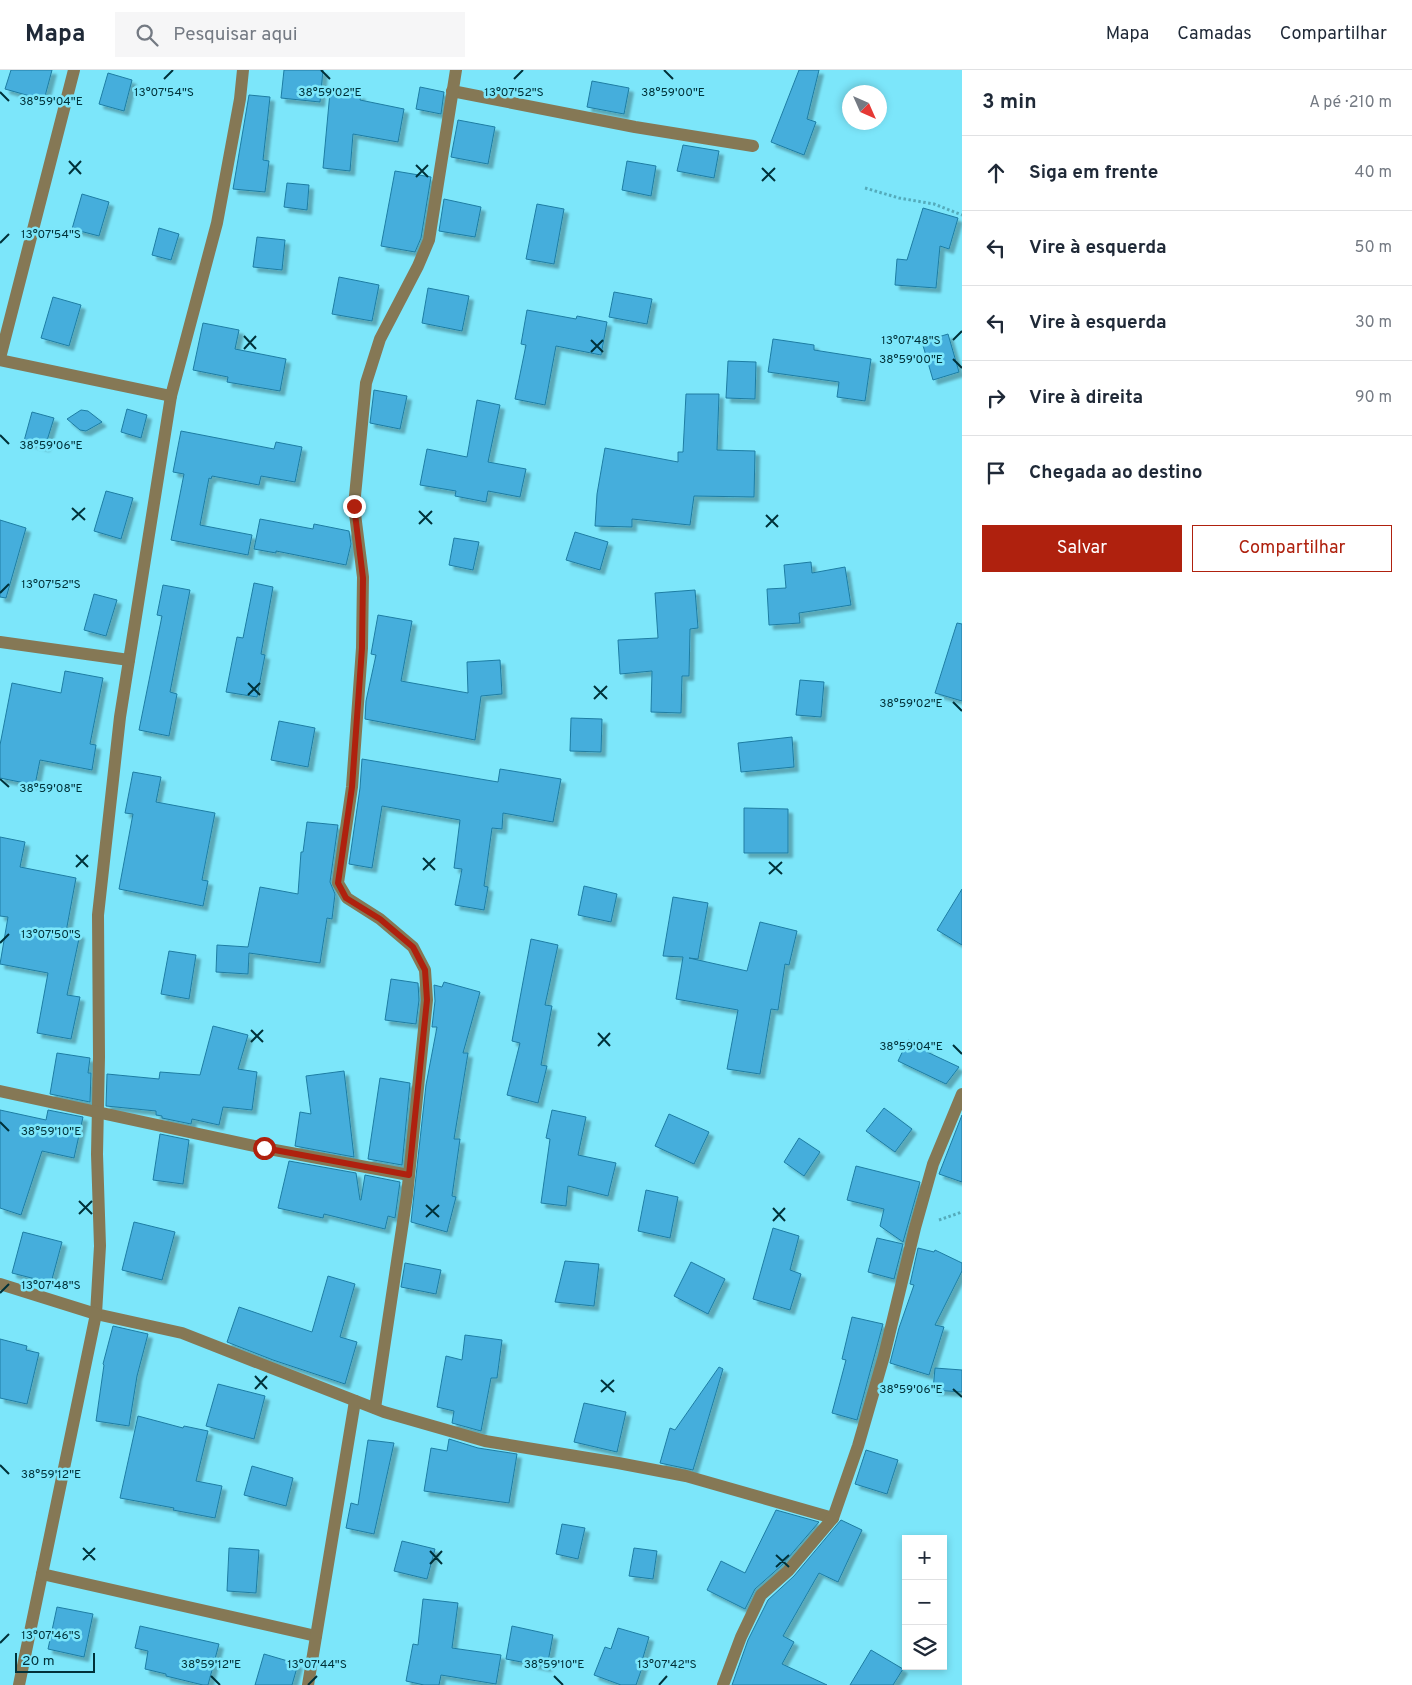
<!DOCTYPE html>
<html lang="pt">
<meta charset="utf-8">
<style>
:root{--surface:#fff;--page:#f6f6f7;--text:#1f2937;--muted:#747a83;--line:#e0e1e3;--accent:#af210e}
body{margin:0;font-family:Overpass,sans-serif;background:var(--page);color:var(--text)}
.controls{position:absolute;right:15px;bottom:15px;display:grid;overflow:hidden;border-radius:0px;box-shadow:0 2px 8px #0003}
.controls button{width:45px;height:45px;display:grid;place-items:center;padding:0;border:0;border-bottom:1px solid var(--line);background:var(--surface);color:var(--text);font:25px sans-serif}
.compass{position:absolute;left:842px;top:15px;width:45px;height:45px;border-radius:50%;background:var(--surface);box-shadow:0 2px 8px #0003;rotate:135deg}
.scale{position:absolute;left:15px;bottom:12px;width:80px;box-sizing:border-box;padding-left:5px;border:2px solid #003139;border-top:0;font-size:14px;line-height:18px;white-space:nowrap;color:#003139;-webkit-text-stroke:4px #7ce6fa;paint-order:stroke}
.stop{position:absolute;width:15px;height:15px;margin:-11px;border:4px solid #af210e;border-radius:50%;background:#fff}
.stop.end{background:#af210e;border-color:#fff;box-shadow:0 1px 5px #0008}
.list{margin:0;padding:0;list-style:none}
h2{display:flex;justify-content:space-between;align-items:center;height:65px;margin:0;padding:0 20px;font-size:21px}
h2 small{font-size:16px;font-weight:400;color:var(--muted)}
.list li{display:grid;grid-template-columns:32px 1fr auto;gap:15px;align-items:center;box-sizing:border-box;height:75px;padding:0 20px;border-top:1px solid var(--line)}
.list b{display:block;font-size:19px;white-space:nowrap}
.list em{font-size:16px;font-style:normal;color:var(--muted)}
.actions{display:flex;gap:10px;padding:15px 20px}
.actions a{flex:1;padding:11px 0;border:1px solid var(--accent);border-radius:0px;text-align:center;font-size:18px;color:var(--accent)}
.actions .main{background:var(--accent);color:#fff}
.icon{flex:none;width:28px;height:28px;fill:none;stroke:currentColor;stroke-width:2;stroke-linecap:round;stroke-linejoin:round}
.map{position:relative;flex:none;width:962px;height:1615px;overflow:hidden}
header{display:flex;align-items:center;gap:30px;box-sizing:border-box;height:70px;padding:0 25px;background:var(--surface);border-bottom:1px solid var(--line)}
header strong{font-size:24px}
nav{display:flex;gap:28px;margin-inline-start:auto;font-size:18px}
.search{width:350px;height:45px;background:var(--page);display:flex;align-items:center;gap:12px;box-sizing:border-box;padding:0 18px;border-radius:0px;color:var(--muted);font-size:19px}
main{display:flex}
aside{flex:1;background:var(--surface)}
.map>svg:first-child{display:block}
.building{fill:#45aedc;stroke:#1e7da3;filter:url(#shadow)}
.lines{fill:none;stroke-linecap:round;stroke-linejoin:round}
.path{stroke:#54abbb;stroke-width:3;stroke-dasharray:2.5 2.5;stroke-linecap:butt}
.minor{stroke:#857855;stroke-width:12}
.route{stroke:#af210e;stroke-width:6}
.ticks{fill:none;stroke:#003139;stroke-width:2}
.ticks-label{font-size:12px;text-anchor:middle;fill:#003139;stroke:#7ce6fa;stroke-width:5;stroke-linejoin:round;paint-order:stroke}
</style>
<header>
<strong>Mapa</strong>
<div class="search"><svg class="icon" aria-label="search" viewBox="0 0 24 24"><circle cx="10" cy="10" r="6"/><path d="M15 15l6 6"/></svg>Pesquisar aqui</div>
<nav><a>Mapa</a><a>Camadas</a><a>Compartilhar</a></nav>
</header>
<main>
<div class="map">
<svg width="962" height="1615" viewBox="0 0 962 1615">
<defs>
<filter id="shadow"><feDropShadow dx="4.5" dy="4.5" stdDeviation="1" flood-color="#0004"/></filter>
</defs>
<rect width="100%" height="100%" fill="#7ce6fa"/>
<g class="building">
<polygon points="11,0 52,0 44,30 5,19"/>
<polygon points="284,0 323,0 320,32 281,28"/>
<polygon points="799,0 819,0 807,49 816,52 804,85 771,72"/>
<polygon points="108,3 132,10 124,41 99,34"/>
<polygon points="592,11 629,18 624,44 587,37"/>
<polygon points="420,17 444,22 441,44 416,39"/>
<polygon points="330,22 361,25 360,30 404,39 398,72 353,64 350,101 323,98"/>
<polygon points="249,25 270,27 263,90 269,91 265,122 233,119"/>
<polygon points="458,50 495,57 488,94 451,87"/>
<polygon points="683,75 719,81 714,108 677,101"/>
<polygon points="627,91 656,96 651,126 622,120"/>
<polygon points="395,101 431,107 421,168 415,182 381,176"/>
<polygon points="287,113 309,115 307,140 284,137"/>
<polygon points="82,124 109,132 99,166 72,159"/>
<polygon points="444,129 481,137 475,167 439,161"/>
<polygon points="537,134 564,139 554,194 526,189"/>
<polygon points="923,138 958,148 949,179 940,176 936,218 895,215 897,189 907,190"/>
<polygon points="159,158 179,164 171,190 152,185"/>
<polygon points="257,167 285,170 282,200 253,197"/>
<polygon points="339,207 379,215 372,251 332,244"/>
<polygon points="428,218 469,226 462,261 422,253"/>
<polygon points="614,222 652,229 647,254 609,247"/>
<polygon points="53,227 81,235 69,276 41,268"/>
<polygon points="527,240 576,249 577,246 607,252 601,285 556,276 545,335 515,329 526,275 521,274"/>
<polygon points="203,253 239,260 235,279 286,289 280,321 227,312 228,307 193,300"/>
<polygon points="948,264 959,302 933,310 922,272"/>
<polygon points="773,269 814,275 814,280 871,289 865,331 837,327 839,312 768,302"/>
<polygon points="728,291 756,292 755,329 726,328"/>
<polygon points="374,320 407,326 400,359 370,353"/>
<polygon points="686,324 719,324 717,380 755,381 754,427 694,426 690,455 632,449 632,457 595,456 597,424 605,378 678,392 678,382 683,382"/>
<polygon points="477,330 500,335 488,392 526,399 520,427 488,421 486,432 455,426 456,421 420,415 427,379 467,387"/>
<polygon points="127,339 147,345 141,368 121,362"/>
<polygon points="81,340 88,341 102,352 86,361 80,360 67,349"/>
<polygon points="32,342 54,348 45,377 24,371"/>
<polygon points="181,361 274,379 276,372 302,377 295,412 261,406 259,415 212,406 211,409 209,408 200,455 252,465 248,485 171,470 184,404 173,402"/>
<polygon points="106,421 133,428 121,469 94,461"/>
<polygon points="260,449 313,459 314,454 349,461 351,474 346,495 276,481 276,483 254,479"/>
<polygon points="0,450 26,458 6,528 0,527"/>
<polygon points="575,462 608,472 600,500 566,490"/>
<polygon points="454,468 479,472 473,500 449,495"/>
<polygon points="811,492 812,503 845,497 851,535 799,543 800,553 769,555 767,519 786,518 784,495"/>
<polygon points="254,513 273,517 261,584 265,585 257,627 226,622 237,567 243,568"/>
<polygon points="163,515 190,520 170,622 177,624 169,666 139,660 162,546 157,545"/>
<polygon points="695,520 698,558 690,559 689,606 682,606 681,643 651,642 652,601 620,604 618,570 658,568 655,523"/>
<polygon points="94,524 117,530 106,566 84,560"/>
<polygon points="378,545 412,551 401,611 468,623 467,592 500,590 502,624 481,626 475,670 365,649 366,631 376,585 371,584"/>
<polygon points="957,553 962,554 962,631 935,623"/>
<polygon points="65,601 103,608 90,674 96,675 92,700 40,690 35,715 0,708 0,675 12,613 61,623"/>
<polygon points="800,610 824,612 821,647 796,645"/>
<polygon points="571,648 602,649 601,682 570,681"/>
<polygon points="279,651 315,658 308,697 271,690"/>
<polygon points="792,667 794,697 741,702 738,673"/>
<polygon points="362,689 498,712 500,699 561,709 553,752 503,743 502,759 492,758 484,816 488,817 484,840 455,835 462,799 454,798 460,750 382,736 372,798 349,794 360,718"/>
<polygon points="133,702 161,707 156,732 215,743 202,810 208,811 203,836 119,819 133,744 125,743"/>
<polygon points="744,738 788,739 788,783 744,783"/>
<polygon points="307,752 338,755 330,812 335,824 332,849 327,848 320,893 249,883 248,904 216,902 217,875 248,877 260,817 298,824 301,782 303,782"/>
<polygon points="0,767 25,772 20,797 76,808 66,862 80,864 67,925 80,927 71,969 37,963 48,903 0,894 8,847 0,846"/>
<polygon points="584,816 617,824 611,852 578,845"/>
<polygon points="962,819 962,875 937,860"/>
<polygon points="673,827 708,833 698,889 689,888 747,901 760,852 797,861 789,895 785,894 778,940 771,939 760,1004 727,999 738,940 676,929 683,887 663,886"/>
<polygon points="531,869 558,875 545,935 552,936 541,995 547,996 538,1033 507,1025 520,973 512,971"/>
<polygon points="169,881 196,885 189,929 161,924"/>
<polygon points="391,909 418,913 419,930 416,954 385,950"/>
<polygon points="444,912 480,922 463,983 468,983 454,1069 460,1069 452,1126 456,1127 447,1162 411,1152 426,1015 437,957 432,957 435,931 434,915 442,917"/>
<polygon points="213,956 248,965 238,999 257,1002 252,1040 223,1037 219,1055 192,1049 191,1054 162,1048 162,1046 156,1045 156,1041 106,1036 107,1004 159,1009 160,1002 200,1005"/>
<polygon points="908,970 928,980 927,982 959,997 946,1014 898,991"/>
<polygon points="57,983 90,988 88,1003 91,1003 90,1032 50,1024"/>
<polygon points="344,1001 354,1087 295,1076 300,1042 311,1044 306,1006"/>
<polygon points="380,1008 410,1013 402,1095 368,1089"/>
<polygon points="884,1038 912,1059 895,1082 866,1061"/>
<polygon points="0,1040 46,1050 48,1040 83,1047 74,1088 42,1081 21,1145 0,1138"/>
<polygon points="552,1040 586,1047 578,1085 616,1093 608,1126 568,1116 566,1136 541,1133 550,1069 546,1068"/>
<polygon points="669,1044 709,1062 694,1094 655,1076"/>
<polygon points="962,1045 962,1112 939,1104"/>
<polygon points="160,1064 189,1070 183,1114 153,1110"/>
<polygon points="799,1068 820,1082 804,1106 784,1092"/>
<polygon points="289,1091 356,1103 360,1130 361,1130 365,1105 400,1112 395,1148 388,1146 385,1159 324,1144 323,1148 278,1138"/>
<polygon points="856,1096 920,1112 903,1172 880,1156 884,1139 847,1130"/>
<polygon points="646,1120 678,1127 670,1168 638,1161"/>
<polygon points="134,1152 175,1162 162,1210 122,1200"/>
<polygon points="773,1158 799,1166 790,1200 801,1204 790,1240 753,1229"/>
<polygon points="23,1162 62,1172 51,1213 12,1203"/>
<polygon points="877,1168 903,1174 894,1209 868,1202"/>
<polygon points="918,1178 934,1182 935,1180 962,1193 962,1201 935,1255 944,1257 929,1305 890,1293 899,1258 914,1215 910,1214"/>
<polygon points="565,1191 599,1194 594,1236 555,1232"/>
<polygon points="691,1192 725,1209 708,1244 674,1226"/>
<polygon points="405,1193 441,1200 436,1224 401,1217"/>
<polygon points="328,1206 355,1214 340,1267 357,1272 345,1314 273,1290 227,1272 239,1237 312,1262"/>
<polygon points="852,1247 883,1254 857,1350 832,1343 846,1290 842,1289"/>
<polygon points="113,1256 148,1264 137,1306 129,1356 96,1351 104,1295 103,1294"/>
<polygon points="465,1265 502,1270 497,1308 491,1308 481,1361 452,1353 454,1341 437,1337 446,1286 462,1290"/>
<polygon points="0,1269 27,1276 26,1280 39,1283 27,1334 0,1328"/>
<polygon points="719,1297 723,1299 693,1400 660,1393 670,1358 675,1360"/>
<polygon points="935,1298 962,1300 962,1322 933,1320"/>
<polygon points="218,1314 265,1326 254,1369 206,1356"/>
<polygon points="584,1333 626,1342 617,1382 574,1372"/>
<polygon points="138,1346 183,1358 184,1356 208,1361 196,1411 222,1416 215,1448 173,1440 174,1438 120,1428"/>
<polygon points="449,1369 478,1378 517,1384 509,1433 424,1421 431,1378 447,1381"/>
<polygon points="368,1370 394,1373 374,1464 346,1458 351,1433 358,1435"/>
<polygon points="866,1380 898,1390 887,1424 855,1414"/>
<polygon points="252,1396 293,1408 286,1436 244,1425"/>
<polygon points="776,1440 819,1452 782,1495 755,1519 745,1539 707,1520 721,1491 745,1503"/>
<polygon points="841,1450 862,1460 838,1512 819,1503 783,1566 794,1572 782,1594 827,1615 732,1615 748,1570 768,1530 794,1506"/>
<polygon points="562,1454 585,1458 578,1489 556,1484"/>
<polygon points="402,1471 435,1479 427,1509 394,1501"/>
<polygon points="229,1478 259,1480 256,1523 227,1521"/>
<polygon points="634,1478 657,1481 653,1509 629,1506"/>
<polygon points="423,1529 458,1533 452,1578 501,1585 496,1614 441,1605 439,1615 424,1615 406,1611 413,1574 418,1575"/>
<polygon points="57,1537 93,1544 84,1587 48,1579"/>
<polygon points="140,1556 219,1574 208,1615 203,1615 166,1606 166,1604 145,1599 148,1581 135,1578"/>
<polygon points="512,1556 553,1565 547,1597 506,1589"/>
<polygon points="618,1558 649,1567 642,1591 644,1592 636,1615 621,1615 594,1605 605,1577 611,1579"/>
<polygon points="871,1580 903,1599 893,1615 850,1615"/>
<polygon points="264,1584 298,1594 292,1615 255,1615"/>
</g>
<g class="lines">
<g class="path">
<polyline points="865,118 899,128 934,134 962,145"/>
<polyline points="939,1150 962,1142"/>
</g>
<g class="minor">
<polyline points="243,0 240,29 217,153 171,326 120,647 98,845 99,987 97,1084 100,1176 96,1244 182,1263 384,1342 485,1371 618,1393 686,1406 833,1448"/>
<polyline points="452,21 635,57 753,76"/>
<polyline points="0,288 74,0"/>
<polyline points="0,290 171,326"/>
<polyline points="0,572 129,590"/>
<polyline points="0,1021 264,1078 409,1105"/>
<polyline points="0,1214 96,1244 19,1615"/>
<polyline points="375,1338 407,1125 427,930 425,900 413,877 380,849 347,828 338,813 352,717 362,578 363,507 354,436 366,313 380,269 418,196 429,170 456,0"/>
<polyline points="42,1504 316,1566"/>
<polyline points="308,1615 355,1331"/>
<polyline points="723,1615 741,1567 761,1525 788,1501 833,1448 858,1376 884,1286 915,1158 933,1094 962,1024"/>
</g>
</g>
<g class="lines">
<polyline class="route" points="264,1078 409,1105 427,930 425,900 413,877 380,849 346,828 338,813 352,717 362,578 363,508 354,436"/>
</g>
<path class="ticks" d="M321,0L330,9M664,0L673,9M164,9L173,0M514,9L523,0M0,22L9,31M69,91L81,104M416,95L428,107M762,98L775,111M69,104L81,91M416,107L428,95M762,111L775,98M0,173L9,164M244,266L256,279M591,270L603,282M953,270L962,261M244,279L256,266M591,282L603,270M953,289L962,298M0,365L9,374M72,438L85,450M419,441L432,454M766,445L778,457M72,450L85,438M419,454L432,441M766,457L778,445M0,523L9,514M248,613L260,625M594,616L607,629M248,625L260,613M594,629L607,616M953,632L962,641M0,709L9,717M76,785L88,797M423,788L435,800M769,792L782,804M76,797L88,785M423,800L435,788M769,804L782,792M0,873L9,864M251,960L263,972M598,963L610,976M251,972L263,960M953,975L962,984M598,976L610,963M0,1052L9,1061M79,1131L92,1144M426,1135L439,1147M773,1138L785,1151M79,1144L92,1131M426,1147L439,1135M773,1151L785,1138M0,1223L9,1214M255,1306L267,1319M601,1310L614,1322M255,1319L267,1306M953,1319L962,1327M601,1322L614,1310M0,1395L9,1404M83,1478L95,1490M430,1481L442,1494M776,1485L789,1497M83,1490L95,1478M430,1494L442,1481M776,1497L789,1485M0,1573L9,1564M211,1606L220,1615M554,1606L563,1615M308,1615L317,1606M659,1615L667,1606"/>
<g class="ticks-label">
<text x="164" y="26">13°07'54"S</text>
<text x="330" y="26">38°59'02"E</text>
<text x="514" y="26">13°07'52"S</text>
<text x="673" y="26">38°59'00"E</text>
<text x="51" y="35">38°59'04"E</text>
<text x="51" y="168">13°07'54"S</text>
<text x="911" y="274">13°07'48"S</text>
<text x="911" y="293">38°59'00"E</text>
<text x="51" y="379">38°59'06"E</text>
<text x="51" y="518">13°07'52"S</text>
<text x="911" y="637">38°59'02"E</text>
<text x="51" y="722">38°59'08"E</text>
<text x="51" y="868">13°07'50"S</text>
<text x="911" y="980">38°59'04"E</text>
<text x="51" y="1065">38°59'10"E</text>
<text x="51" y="1219">13°07'48"S</text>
<text x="911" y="1323">38°59'06"E</text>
<text x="51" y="1408">38°59'12"E</text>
<text x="51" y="1569">13°07'46"S</text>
<text x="211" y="1598">38°59'12"E</text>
<text x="317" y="1598">13°07'44"S</text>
<text x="554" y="1598">38°59'10"E</text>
<text x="667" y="1598">13°07'42"S</text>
</g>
</svg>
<div class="controls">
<button>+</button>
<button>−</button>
<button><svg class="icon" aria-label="layers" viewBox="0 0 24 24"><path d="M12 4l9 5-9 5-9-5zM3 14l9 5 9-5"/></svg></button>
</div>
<svg class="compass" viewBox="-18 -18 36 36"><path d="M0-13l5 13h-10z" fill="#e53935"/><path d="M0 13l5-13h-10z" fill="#747a83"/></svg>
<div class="scale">20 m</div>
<div class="stop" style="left:264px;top:1078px"></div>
<div class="stop end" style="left:354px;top:436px"></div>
</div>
<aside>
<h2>3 min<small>A pé · 210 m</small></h2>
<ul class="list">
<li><svg class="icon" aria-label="ahead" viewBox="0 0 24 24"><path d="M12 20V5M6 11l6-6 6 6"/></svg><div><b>Siga em frente</b></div><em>40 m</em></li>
<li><svg class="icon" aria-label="left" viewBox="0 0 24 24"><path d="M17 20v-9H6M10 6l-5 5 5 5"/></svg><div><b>Vire à esquerda</b></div><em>50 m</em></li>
<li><svg class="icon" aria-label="left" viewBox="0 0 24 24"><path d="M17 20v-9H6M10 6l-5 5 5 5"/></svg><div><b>Vire à esquerda</b></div><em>30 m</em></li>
<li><svg class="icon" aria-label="right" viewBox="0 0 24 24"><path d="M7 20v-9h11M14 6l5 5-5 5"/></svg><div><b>Vire à direita</b></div><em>90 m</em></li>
<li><svg class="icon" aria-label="arrive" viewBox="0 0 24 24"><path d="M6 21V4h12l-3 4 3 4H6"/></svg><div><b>Chegada ao destino</b></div></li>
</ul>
<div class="actions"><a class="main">Salvar</a><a>Compartilhar</a></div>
</aside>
</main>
